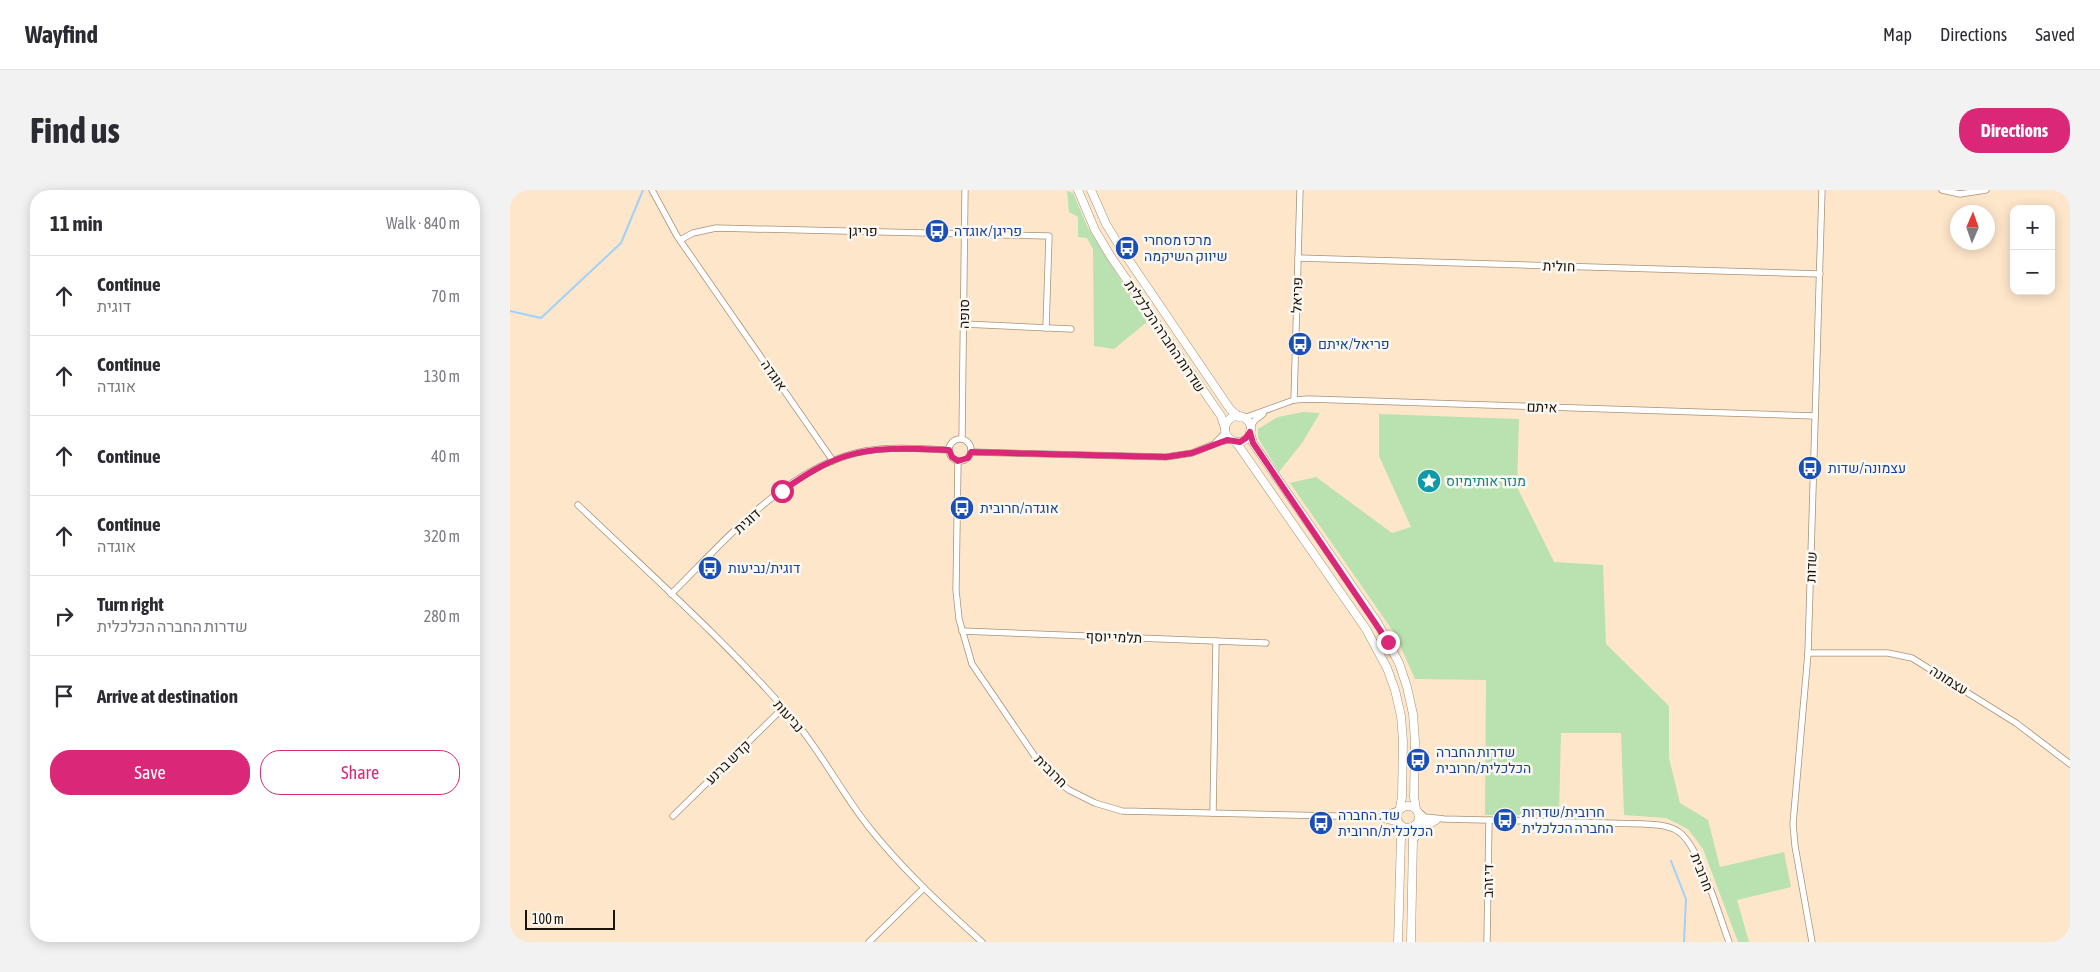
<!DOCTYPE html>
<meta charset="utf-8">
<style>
:root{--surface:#fff;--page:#f2f2f3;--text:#2b2b33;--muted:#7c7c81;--line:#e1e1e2;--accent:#db2777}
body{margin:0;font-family:"Asap Condensed",Heebo,sans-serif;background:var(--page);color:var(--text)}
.controls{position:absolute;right:15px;top:15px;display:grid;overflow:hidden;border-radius:10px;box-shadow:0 2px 12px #0003}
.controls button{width:45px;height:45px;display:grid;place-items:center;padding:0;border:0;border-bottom:1px solid var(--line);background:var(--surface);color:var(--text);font:25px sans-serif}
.compass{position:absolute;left:1440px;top:15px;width:45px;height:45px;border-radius:50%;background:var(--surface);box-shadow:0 2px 12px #0003;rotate:2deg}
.scale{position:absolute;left:15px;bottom:12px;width:90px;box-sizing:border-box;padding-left:5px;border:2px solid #1b1309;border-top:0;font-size:14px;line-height:18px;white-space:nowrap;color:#1b1309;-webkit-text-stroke:4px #fbf7f1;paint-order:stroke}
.stop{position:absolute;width:15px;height:15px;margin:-11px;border:4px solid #db2777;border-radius:50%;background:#fff}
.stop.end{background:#db2777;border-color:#fff;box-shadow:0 1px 5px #0008}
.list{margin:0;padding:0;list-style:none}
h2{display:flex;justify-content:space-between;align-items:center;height:65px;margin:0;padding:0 20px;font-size:21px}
h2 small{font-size:16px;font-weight:400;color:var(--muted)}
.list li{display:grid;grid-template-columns:32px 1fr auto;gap:15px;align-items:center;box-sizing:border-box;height:80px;padding:0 20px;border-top:1px solid var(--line)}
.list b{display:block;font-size:19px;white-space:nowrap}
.list p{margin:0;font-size:16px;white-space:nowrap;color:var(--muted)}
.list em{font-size:16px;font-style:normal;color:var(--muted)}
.actions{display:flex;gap:10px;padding:15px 20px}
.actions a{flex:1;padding:11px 0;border:1px solid var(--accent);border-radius:20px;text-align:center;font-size:18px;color:var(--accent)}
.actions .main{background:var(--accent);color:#fff}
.icon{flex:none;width:28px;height:28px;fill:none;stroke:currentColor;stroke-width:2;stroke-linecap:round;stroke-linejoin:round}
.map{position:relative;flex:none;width:1560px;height:752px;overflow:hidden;border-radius:20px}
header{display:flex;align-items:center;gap:30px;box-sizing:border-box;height:70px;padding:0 25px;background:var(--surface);border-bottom:1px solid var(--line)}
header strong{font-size:24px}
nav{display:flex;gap:28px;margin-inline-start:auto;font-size:18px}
.intro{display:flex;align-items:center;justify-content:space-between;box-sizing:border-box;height:120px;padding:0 30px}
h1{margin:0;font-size:35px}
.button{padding:12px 22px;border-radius:20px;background:var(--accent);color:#fff;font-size:18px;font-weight:700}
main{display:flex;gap:30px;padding:0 30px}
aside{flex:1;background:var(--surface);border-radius:20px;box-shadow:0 2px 12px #0003}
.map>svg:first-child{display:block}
.green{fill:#bae1b0}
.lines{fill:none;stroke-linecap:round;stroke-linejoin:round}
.stream{stroke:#9fd1fc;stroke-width:2}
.street-casing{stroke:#a79177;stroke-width:7}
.secondary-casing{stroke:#a79177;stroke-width:9}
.street{stroke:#fff;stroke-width:5.5}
.secondary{stroke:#fff;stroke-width:8}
.route{stroke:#db2777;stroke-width:6}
.labels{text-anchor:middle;stroke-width:5;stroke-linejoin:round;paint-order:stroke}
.street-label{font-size:14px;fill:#1b1309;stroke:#fbf7f1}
.transit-label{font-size:14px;fill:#164399;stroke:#fbf7f1;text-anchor:start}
.culture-label{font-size:14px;fill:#0d838f;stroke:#fbf7f1;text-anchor:start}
</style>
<header>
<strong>Wayfind</strong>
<nav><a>Map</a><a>Directions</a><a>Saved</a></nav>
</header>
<div class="intro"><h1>Find us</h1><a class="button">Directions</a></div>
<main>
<aside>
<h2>11 min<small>Walk · 840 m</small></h2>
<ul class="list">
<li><svg class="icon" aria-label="ahead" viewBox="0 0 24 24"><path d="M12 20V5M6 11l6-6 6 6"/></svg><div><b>Continue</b><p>דוגית</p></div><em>70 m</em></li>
<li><svg class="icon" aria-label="ahead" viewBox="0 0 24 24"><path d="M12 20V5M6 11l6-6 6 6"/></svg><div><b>Continue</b><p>אוגדה</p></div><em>130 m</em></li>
<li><svg class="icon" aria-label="ahead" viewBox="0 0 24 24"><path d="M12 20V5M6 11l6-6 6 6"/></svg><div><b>Continue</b></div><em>40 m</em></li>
<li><svg class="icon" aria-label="ahead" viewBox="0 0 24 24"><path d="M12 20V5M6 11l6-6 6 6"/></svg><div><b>Continue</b><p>אוגדה</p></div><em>320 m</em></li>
<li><svg class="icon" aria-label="right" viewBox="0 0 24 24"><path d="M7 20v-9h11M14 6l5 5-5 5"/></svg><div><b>Turn right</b><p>שדרות החברה הכלכלית</p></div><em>280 m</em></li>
<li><svg class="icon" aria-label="arrive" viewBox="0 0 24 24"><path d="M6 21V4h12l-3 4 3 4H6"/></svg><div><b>Arrive at destination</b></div></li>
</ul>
<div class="actions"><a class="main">Save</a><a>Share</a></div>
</aside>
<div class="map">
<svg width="1560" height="752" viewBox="0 0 1560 752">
<rect width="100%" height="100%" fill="#fee6ca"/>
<g class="green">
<polygon points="557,1 563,3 577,36 637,132 604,159 584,156 583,59 577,48 568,47 568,27 559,22"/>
<polygon points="793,222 810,223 792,253 769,282 748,248 748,239 768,227"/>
<polygon points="869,224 1009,229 1007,297 1044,372 1093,375 1096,454 1159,516 1159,568 1170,613 1198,630 1210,677 1274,662 1281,697 1227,710 1239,752 1228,752 1193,659 1178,639 1156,628 1114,625 1111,543 1051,543 1049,625 975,625 976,490 905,489 885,444 780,293 806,287 882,343 901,337 869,266"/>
</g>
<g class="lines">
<g class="stream">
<polyline points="0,121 31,128 111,53 133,0"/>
<polyline points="1161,671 1176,709 1174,752"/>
</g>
<g class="street-casing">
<g id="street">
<polyline points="142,0 167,46 323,271"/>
<polyline points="1432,0 1450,4 1476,0"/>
<polyline points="170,50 183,43 206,38 539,46 536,138"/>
<polyline points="788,68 1310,84"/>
<polyline points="454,134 561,139"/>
<polyline points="784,210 790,0"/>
<polyline points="734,228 784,210 799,209 1305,226"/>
<polyline points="740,238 745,230 753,224"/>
<circle cx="450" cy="260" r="11"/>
<polyline points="452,249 455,0"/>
<polyline points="706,252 715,243"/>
<polyline points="461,262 656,267 682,263 712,251 721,250"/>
<polyline points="448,271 446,400 449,429 462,474 526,568 547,591 559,600 585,613 612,621 867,627 888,633"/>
<path d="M68,315C141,385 219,454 285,531C312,564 332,603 358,636C392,679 432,716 472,752"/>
<path d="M161,404C214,352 278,275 355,261C382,256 412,259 439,260"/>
<polyline points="452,441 756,453"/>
<polyline points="1298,463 1378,463 1402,468 1506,533 1560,574"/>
<path d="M908,621L915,627L934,629L1135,634C1147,635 1159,635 1169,642C1190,657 1209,726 1219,752"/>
<polyline points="703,623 706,451"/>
<polyline points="163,626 273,518"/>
<polyline points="872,626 888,620"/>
<polyline points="907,633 924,630"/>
<polyline points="359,752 414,698"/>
<polyline points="977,752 979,630"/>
<polyline points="1302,752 1285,656 1283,634 1298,463 1312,0"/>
</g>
</g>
<g class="secondary-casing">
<g id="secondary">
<polyline points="568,0 585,40 601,67 711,226 715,238"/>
<polyline points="581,0 596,34 612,60 720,219 729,227"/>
<circle cx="728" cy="239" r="13"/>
<polyline points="740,242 743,253 867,432 889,473 897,497 903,524 905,551 904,607 906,619"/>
<polyline points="726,252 856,439 877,478 885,500 891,526 893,551 892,607 890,618"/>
<circle cx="898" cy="627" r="11"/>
<polyline points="905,647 910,639 926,630"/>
<polyline points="888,752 891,647 889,635"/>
<polyline points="901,752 903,648 905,635"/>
</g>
</g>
<use href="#street" class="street"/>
<use href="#secondary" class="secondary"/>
</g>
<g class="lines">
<path class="route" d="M272,301C292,287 313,273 336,266C369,256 405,259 439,260L442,267L448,271L458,268L461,262L656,267L682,263L717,250L730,252L736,248L740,242L743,253L878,452"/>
</g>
<defs>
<g id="bus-disc" transform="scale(1.25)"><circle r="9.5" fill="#1a4fb4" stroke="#fbf7f1"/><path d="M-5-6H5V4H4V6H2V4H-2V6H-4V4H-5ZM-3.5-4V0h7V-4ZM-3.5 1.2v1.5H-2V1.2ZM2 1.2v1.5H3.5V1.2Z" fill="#fff"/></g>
<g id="sight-disc" transform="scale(1.25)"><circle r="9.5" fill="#0f9aa8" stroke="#fbf7f1"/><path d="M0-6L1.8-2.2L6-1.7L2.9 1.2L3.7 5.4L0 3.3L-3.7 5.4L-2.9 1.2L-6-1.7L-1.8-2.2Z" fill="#fff"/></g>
</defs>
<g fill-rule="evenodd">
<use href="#bus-disc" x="427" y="41"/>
<use href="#bus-disc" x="617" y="58"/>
<use href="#bus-disc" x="790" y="154"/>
<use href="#bus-disc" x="1300" y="278"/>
<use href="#sight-disc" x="919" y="291"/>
<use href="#bus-disc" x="452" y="318"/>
<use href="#bus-disc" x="200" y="378"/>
<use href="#bus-disc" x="908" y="570"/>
<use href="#bus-disc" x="995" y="630"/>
<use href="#bus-disc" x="811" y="633"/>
</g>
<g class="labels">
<g class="street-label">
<text transform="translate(353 41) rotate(1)" y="5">פריגן</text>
<text transform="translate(1049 76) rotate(2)" y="5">חולית</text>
<text transform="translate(787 105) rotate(-88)" y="5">פריאל</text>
<text transform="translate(454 124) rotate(-89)" y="5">סופה</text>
<text transform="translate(655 146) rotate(56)" y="5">שדרות החברה הכלכלית</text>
<text transform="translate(264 185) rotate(55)" y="5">אוגדה</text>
<text transform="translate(1032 217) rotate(2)" y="5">איתם</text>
<text transform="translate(237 331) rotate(-42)" y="5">דוגית</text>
<text transform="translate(1301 377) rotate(-88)" y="5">שדות</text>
<text transform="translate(604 447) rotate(2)" y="5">תלמי יוסף</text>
<text transform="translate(1439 490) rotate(32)" y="5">עצמונה</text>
<text transform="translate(279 526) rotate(49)" y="5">נביעות</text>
<text transform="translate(218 572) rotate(-44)" y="5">קדש ברנע</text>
<text transform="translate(541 581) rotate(45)" y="5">חרובית</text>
<text transform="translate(1192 682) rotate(69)" y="5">חרובית</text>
<text transform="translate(978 691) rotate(-89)" y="5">די זהב</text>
</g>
<g class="transit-label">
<text x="444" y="46">פריגן/אוגדה</text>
<text x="634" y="55">מרכז מסחרי<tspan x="634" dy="16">שיווק השיקמה</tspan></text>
<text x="808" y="159">פריאל/איתם</text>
<text x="1318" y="283">עצמונה/שדות</text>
<text x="470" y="323">אוגדה/חרובית</text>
<text x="218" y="383">דוגית/נביעות</text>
<text x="926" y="567">שדרות החברה<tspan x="926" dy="16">הכלכלית/חרובית</tspan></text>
<text x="1012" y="627">חרובית/שדרות<tspan x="1012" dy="16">החברה הכלכלית</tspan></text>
<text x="828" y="630">שד. החברה<tspan x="828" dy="16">הכלכלית/חרובית</tspan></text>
</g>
<g class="culture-label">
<text x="936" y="296">מנזר אותימיוס</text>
</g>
</g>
</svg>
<div class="controls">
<button>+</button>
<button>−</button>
</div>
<svg class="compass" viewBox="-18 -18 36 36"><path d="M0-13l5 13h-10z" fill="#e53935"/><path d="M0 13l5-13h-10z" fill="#7c7c81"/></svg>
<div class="scale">100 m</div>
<div class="stop" style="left:272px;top:301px"></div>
<div class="stop end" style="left:878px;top:452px"></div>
</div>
</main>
